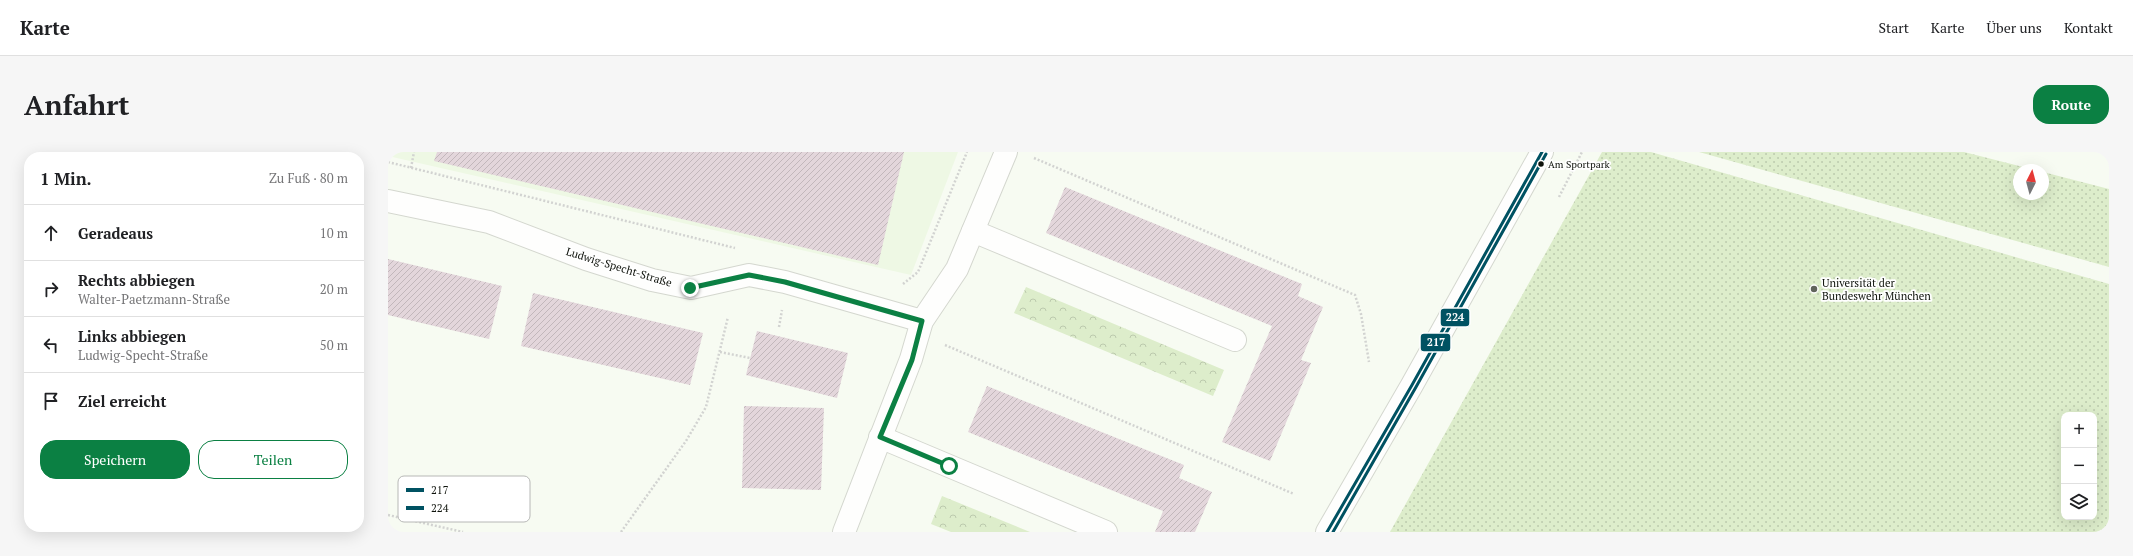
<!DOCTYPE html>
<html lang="de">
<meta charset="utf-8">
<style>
:root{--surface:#fff;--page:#f6f6f6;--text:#202124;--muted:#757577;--line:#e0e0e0;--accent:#0b8043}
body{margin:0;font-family:"PT Serif",serif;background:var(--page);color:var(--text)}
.controls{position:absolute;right:12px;bottom:12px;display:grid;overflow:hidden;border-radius:8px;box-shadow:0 4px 16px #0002}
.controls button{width:36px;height:36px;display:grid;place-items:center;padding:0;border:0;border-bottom:1px solid var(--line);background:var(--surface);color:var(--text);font:20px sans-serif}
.compass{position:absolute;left:1625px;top:12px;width:36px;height:36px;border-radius:50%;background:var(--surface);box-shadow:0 4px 16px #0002;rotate:6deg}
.stop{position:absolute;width:12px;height:12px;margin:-9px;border:3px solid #0b8043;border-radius:50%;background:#fff}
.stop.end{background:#0b8043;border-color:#fff;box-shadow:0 1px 4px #0008}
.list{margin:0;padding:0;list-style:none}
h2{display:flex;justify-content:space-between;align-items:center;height:52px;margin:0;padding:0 16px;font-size:17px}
h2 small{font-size:13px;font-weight:400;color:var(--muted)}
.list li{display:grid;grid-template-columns:26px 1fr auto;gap:12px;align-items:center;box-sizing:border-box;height:56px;padding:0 16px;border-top:1px solid var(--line)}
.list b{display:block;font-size:15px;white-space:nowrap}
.list p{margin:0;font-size:13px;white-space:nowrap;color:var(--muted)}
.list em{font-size:13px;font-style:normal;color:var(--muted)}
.actions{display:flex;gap:8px;padding:12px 16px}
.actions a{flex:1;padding:9px 0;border:1px solid var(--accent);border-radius:16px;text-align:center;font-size:14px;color:var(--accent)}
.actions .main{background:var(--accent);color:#fff}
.icon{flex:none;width:22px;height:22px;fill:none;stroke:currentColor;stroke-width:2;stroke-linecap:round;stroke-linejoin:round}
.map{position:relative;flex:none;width:1721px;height:380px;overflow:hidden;border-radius:16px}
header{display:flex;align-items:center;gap:24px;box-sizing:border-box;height:56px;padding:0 20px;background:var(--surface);border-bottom:1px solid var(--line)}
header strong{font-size:19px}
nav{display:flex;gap:22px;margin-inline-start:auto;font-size:14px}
.intro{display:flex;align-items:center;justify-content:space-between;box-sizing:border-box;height:96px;padding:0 24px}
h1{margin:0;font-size:28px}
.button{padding:10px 18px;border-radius:16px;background:var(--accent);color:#fff;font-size:14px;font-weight:700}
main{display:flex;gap:24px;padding:0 24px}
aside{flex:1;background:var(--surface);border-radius:16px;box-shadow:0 4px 16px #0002}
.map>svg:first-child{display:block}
.built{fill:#eef8e4}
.grass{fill:url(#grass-dots);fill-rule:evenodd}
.park{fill:url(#park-crowns)}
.building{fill:url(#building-hatch)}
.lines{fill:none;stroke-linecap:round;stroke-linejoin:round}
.minor-casing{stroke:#d4d7cf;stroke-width:24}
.major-casing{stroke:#d4d7cf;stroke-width:24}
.path{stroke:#d2d3d1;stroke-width:2.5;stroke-dasharray:2 2;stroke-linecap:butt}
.minor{stroke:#fefefd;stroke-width:22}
.major{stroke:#fefefd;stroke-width:22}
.bus-1-casing{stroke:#fff;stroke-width:6}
.bus-2-casing{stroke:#fff;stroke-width:6}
.bus-1{stroke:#005262;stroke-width:3}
.bus-2{stroke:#005262;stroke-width:3}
.route{stroke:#0b8043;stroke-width:5}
.bus-dot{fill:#0f130c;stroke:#fff;stroke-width:1.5}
.poi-dot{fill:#60645c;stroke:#fff;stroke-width:1.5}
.labels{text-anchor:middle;stroke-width:3.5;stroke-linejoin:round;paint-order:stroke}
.bus-label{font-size:10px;fill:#0f130c;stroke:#fff;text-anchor:start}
.street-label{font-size:11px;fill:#0f130c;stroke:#fff}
.poi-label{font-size:11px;fill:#0f130c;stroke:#fff;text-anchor:start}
.key{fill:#fff;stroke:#b7b8b6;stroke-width:1}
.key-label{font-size:11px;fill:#0f130c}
.line-badge{stroke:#fff;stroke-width:1.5}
.badge-label{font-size:11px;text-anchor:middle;font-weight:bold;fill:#fff}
</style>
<header>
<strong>Karte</strong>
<nav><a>Start</a><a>Karte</a><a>Über uns</a><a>Kontakt</a></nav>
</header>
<div class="intro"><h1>Anfahrt</h1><a class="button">Route</a></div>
<main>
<aside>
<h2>1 Min.<small>Zu Fuß · 80 m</small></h2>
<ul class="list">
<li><svg class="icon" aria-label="ahead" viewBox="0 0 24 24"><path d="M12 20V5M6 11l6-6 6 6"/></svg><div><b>Geradeaus</b></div><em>10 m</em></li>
<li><svg class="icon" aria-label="right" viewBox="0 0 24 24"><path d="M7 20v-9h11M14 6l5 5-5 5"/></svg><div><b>Rechts abbiegen</b><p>Walter-Paetzmann-Straße</p></div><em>20 m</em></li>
<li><svg class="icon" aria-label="left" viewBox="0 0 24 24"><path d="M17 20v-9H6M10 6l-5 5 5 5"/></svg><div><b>Links abbiegen</b><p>Ludwig-Specht-Straße</p></div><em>50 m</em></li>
<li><svg class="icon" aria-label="arrive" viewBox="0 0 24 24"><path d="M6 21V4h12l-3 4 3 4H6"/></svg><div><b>Ziel erreicht</b></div></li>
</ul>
<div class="actions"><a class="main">Speichern</a><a>Teilen</a></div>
</aside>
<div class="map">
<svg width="1721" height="380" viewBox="0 0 1721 380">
<defs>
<pattern id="grass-dots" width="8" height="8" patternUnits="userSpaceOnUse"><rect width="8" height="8" fill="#ddedcb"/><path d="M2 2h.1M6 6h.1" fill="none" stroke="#bccaad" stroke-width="1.8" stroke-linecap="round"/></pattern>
<pattern id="park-crowns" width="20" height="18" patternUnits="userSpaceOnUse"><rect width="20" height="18" fill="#ddedcb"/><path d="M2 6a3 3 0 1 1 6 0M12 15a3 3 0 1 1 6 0" fill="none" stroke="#bccaad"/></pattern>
<pattern id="building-hatch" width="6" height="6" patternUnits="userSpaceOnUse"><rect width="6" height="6" fill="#e3d6db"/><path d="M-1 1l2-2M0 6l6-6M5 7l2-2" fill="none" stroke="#c2b7bb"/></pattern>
</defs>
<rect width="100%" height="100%" fill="#f7fbf2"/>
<polygon class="built" points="0,0 570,0 523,123 0,4"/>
<g class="grass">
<path d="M1214,0H1263L1721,132V380H1002ZM1676,263H1706V365H1676Z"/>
<polygon points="1311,0 1576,0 1647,18 1631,18 1631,42 1655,42 1655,20 1721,37 1721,115"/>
</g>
<g class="park">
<polygon points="638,135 836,218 825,244 626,161"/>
<polygon points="554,344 642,380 563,380 543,372"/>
</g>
<g class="building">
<polygon points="49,0 516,0 490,113 46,9"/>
<polygon points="677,35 914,132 910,144 935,155 913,208 923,211 882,309 834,290 884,174 658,81"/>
<polygon points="0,107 114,134 101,187 0,163"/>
<polygon points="145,141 315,181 302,233 133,194"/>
<polygon points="369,179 460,201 449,246 358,223"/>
<polygon points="599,234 796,313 791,326 824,340 807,380 767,380 775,359 580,280"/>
<polygon points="356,254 436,256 433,338 354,336"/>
</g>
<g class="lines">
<g class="minor-casing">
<g id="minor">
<polyline points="0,49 101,70 198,107 264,128 303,136 361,123 397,130 534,169"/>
<polyline points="585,79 847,188"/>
<polyline points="492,285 718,380"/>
<polyline points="456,380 523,207 534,169 569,117 618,0"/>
</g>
</g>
<g class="major-casing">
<polyline id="major" points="939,380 1024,233 1154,0"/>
</g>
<g class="path">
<polyline points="646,6 967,143 973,162 981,210"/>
<polyline points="0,10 347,96"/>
<polyline points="23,16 26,0"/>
<polyline points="1171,45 1194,0"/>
<polyline points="515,132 530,120 579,0"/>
<polyline points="391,175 394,158"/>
<polyline points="557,193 906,342"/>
<polyline points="332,200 362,206"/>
<polyline points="0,363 75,380"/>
<polyline points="233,380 298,289 318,255 340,165"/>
</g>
<use href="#minor" class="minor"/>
<use href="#major" class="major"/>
<g class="bus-1-casing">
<polyline id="bus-1" points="939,380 1024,233 1154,0"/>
</g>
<g class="bus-2-casing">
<polyline id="bus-2" points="945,380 1028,235 1158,2"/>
</g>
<use href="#bus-1" class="bus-1"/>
<use href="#bus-2" class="bus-2"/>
</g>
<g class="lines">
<polyline class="route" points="302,136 361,123 397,130 534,169 524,208 492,285 561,314"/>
</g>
<circle class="bus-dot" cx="1153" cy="12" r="3.5"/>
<circle class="poi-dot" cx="1426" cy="137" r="4"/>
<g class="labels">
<g class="bus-label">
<text x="1160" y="16">Am Sportpark</text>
</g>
<g class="street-label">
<text transform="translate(231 115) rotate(17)" y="4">Ludwig-Specht-Straße</text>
</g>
<g class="poi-label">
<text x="1434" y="135">Universität der<tspan x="1434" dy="13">Bundeswehr München</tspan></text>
</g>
</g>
<rect x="10" y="324" width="132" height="46" rx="6" class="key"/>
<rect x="18" y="336" width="18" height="4" fill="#005262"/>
<rect x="18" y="354" width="18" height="4" fill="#005262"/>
<g class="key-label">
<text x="43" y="342">217</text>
<text x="43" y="360">224</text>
</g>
<g class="line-badge">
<rect x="1052" y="156" width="30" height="19" rx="4" fill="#005262"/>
<rect x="1032" y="181" width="31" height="19" rx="4" fill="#005262"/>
</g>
<g class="badge-label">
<text x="1067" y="169">224</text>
<text x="1048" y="194">217</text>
</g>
</svg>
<div class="controls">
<button>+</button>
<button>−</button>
<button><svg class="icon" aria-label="layers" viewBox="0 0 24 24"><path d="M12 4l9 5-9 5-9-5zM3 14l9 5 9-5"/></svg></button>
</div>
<svg class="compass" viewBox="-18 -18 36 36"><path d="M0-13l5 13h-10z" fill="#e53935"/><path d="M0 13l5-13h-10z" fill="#757577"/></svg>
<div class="stop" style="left:561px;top:314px"></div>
<div class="stop end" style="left:302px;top:136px"></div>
</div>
</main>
